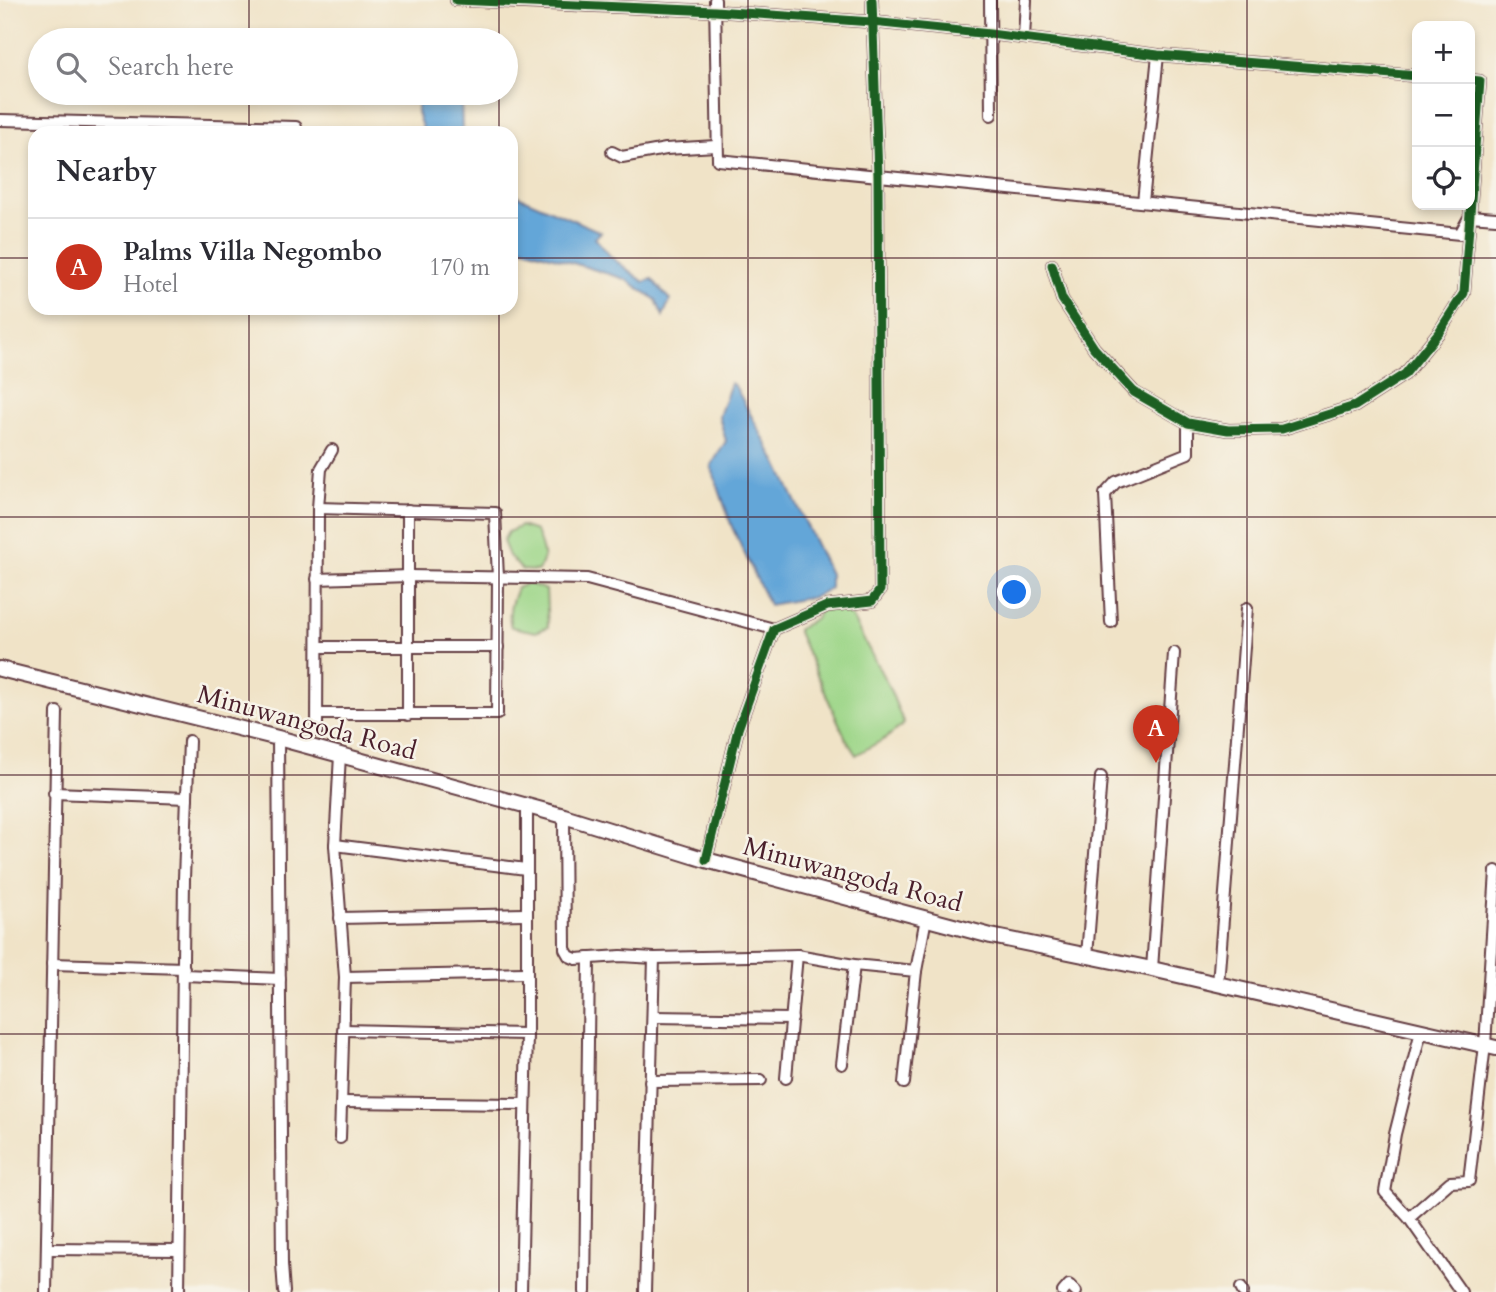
<!DOCTYPE html>
<meta charset="utf-8">
<style>
:root{--surface:#fff;--page:#f7f7f7;--text:#2b2b33;--muted:#7c7c81;--line:#e1e1e2;--accent:#c8321e}
body{margin:0;font-family:Cardo,serif;background:var(--page);color:var(--text)}
.controls{position:absolute;right:21px;top:21px;display:grid;overflow:hidden;border-radius:14px;box-shadow:0 4px 10px #0003}
.controls button{width:63px;height:63px;display:grid;place-items:center;padding:0;border:0;border-bottom:2px solid var(--line);background:var(--surface);color:var(--text);font:35px sans-serif}
.you{position:absolute;left:1015px;top:593px;width:24px;height:24px;margin:-18px;border:5px solid #fff;border-radius:50%;background:#1a73e8;box-shadow:0 0 0 10px #1a73e833}
.badge{display:grid;place-items:center;width:46px;height:46px;border-radius:50%;background:var(--accent);color:#fff;font-size:23px;font-weight:700}
.pin{position:absolute;translate:-50% -58px;filter:drop-shadow(0 2px 4px #0008)}
.pin::after{content:'';position:absolute;top:37px;width:24px;height:21px;background:inherit;clip-path:polygon(0 0,100% 0,50% 100%)}
.list{margin:0;padding:0;list-style:none}
h2{display:flex;justify-content:space-between;align-items:center;height:91px;margin:0;padding:0 28px;font-size:30px}
h2 small{font-size:23px;font-weight:400;color:var(--muted)}
.list li{display:grid;grid-template-columns:46px 1fr auto;gap:21px;align-items:center;box-sizing:border-box;height:98px;padding:0 28px;border-top:2px solid var(--line)}
.list b{display:block;font-size:26px;white-space:nowrap}
.list p{margin:0;font-size:23px;white-space:nowrap;color:var(--muted)}
.list em{font-size:23px;font-style:normal;color:var(--muted)}
.icon{flex:none;width:38px;height:38px;fill:none;stroke:currentColor;stroke-width:2;stroke-linecap:round;stroke-linejoin:round}
.map{position:relative;flex:none;width:1496px;height:1292px;overflow:hidden}
.search{position:absolute;background:var(--surface);box-shadow:0 4px 10px #0003;left:28px;top:28px;width:490px;height:77px;display:flex;align-items:center;gap:18px;box-sizing:border-box;padding:0 24px;border-radius:38px;color:var(--muted);font-size:26px}
.panel{position:absolute;background:var(--surface);box-shadow:0 4px 10px #0003;left:28px;top:126px;width:490px;height:189px;border-radius:21px}
.map>svg:first-child{display:block}
.green{fill:#9dd688;stroke:#747a5a;stroke-width:2}
.water{fill:#64a6d8;stroke:#576282;stroke-width:2}
.lines{fill:none;stroke-linecap:round;stroke-linejoin:round}
.minor-casing{stroke:#633c42;stroke-width:14}
.major-casing{stroke:#633c42;stroke-width:18}
.minor{stroke:#fff;stroke-width:10}
.major{stroke:#fff;stroke-width:14}
.cycleway-casing{stroke:#f7f3e8;stroke-width:13}
.cycleway{stroke:#1b5e20;stroke-width:9}
.grid{fill:none;stroke:#4a1f2b;stroke-width:2;stroke-opacity:0.55}
.labels{text-anchor:middle;stroke-width:5;stroke-linejoin:round;paint-order:stroke}
.street-label{font-size:26px;fill:#4a1f2b;stroke:#f7f3e8}
</style>
<div class="map">
<svg width="1496" height="1292" viewBox="0 0 1496 1292">
<rect width="100%" height="100%" fill="#f7f3e8"/>
<filter id="ink" filterUnits="userSpaceOnUse"><feTurbulence type="fractalNoise" baseFrequency=".0143" numOctaves="2"/><feDisplacementMap in="SourceGraphic" scale="14" xChannelSelector="R" yChannelSelector="G"/><feConvolveMatrix kernelMatrix="1 2 1 2 8 2 1 2 1" color-interpolation-filters="sRGB"/></filter>
<filter id="wash" filterUnits="userSpaceOnUse"><feTurbulence type="fractalNoise" baseFrequency=".00686" numOctaves="4" result="noise"/><feDisplacementMap in="SourceGraphic" scale="28" xChannelSelector="R" yChannelSelector="G"/><feGaussianBlur stdDeviation="1.57" result="paint"/><feColorMatrix in="noise" values="0 0 0 0 0 0 0 0 0 0 0 0 0 0 0 0 0 1.4 0 .05"/><feComposite in="paint" operator="in"/></filter>
<g filter="url(#wash)">
<rect width="100%" height="100%" fill="#f0e3c7"/>
<g class="green">
<path d="M521,526L536,531C541,546 549,559 537,571L522,570L509,556L503,541L508,532Z"/>
<path d="M528,583L546,590L548,627L536,632L511,627C507,613 512,601 517,588Z"/>
<polygon points="824,609 847,610 849,612 889,687 904,724 886,738 856,755 846,739 797,630 817,617 819,611"/>
</g>
<g class="water">
<polygon points="461,94 462,129 466,133 424,133 417,112 417,98"/>
<polygon points="511,193 601,232 595,238 611,257 644,282 652,279 670,300 663,316 656,300 625,279 511,244"/>
<polygon points="731,383 735,386 779,467 830,574 830,588 814,597 769,605 732,527 711,466 726,441 719,416"/>
</g>
</g>
<g filter="url(#ink)">
<g class="lines">
<g class="minor-casing">
<g id="minor">
<polyline points="456,0 715,11 872,22 990,34 1158,55 1417,76"/>
<polyline points="715,0 718,160 1460,234 1470,216 1496,218"/>
<polyline points="990,0 991,115"/>
<polyline points="1024,38 1026,0"/>
<polyline points="0,120 296,127"/>
<polyline points="612,152 622,157 666,149 716,146"/>
<polyline points="1143,202 1158,55"/>
<polyline points="1052,265 1062,299 1094,348 1134,392 1188,423 1228,430 1282,429 1355,406 1405,374 1439,332 1464,293 1480,81 1470,80"/>
<polyline points="318,508 495,513 498,578 497,714 319,714"/>
<polyline points="317,579 409,576 587,579 774,629"/>
<polyline points="1111,622 1105,494 1116,482 1188,453 1188,423"/>
<polyline points="319,647 498,647"/>
<polyline points="408,715 408,510"/>
<polyline points="317,731 318,508 321,469 332,450"/>
<polyline points="278,738 282,1264 284,1292"/>
<polyline points="54,793 187,798"/>
<polyline points="564,816 565,949 569,956 576,959 621,956 654,958 797,955 854,965 916,971 904,1083"/>
<polyline points="335,845 526,869"/>
<polyline points="706,860 738,729 774,629 827,606 872,601 880,590 878,176 872,0"/>
<polyline points="340,918 525,914"/>
<polyline points="1087,956 1101,777"/>
<polyline points="52,964 184,968"/>
<polyline points="1152,969 1174,653"/>
<polyline points="916,971 926,918"/>
<polyline points="184,975 280,979"/>
<polyline points="345,977 525,973"/>
<polyline points="1218,984 1247,608"/>
<polyline points="653,1017 792,1019"/>
<polyline points="343,1030 527,1034"/>
<polyline points="1421,1031 1395,1134 1385,1192 1409,1218 1461,1292"/>
<polyline points="842,1064 854,965"/>
<polyline points="786,1078 797,955"/>
<polyline points="650,1081 761,1080"/>
<polyline points="342,1102 525,1104"/>
<polyline points="340,1138 345,977 335,845 340,755"/>
<polyline points="1409,1218 1450,1182 1469,1181 1485,1045 1496,871"/>
<polyline points="47,1249 179,1250"/>
<polyline points="1241,1288 1243,1292"/>
<polyline points="46,1292 57,712"/>
<polyline points="179,1292 184,879 189,741"/>
<polyline points="521,1292 527,1034 527,808"/>
<polyline points="585,1292 589,958"/>
<polyline points="645,1292 654,958"/>
<polyline points="1063,1292 1069,1285 1076,1292"/>
</g>
</g>
<g class="major-casing">
<polyline id="major" points="0,669 278,738 564,816 706,860 991,936 1152,969 1496,1048"/>
</g>
<use href="#minor" class="minor"/>
<use href="#major" class="major"/>
<g class="cycleway-casing">
<g id="cycleway">
<polyline points="456,0 715,11 872,22 990,34 1158,55 1417,76"/>
<polyline points="1052,265 1062,299 1094,348 1134,392 1188,423 1228,430 1282,429 1355,406 1405,374 1439,332 1464,293 1480,81 1470,80"/>
<polyline points="706,860 738,729 774,629 827,606 872,601 880,590 878,176 872,0"/>
</g>
</g>
<use href="#cycleway" class="cycleway"/>
</g>
</g>
<path class="grid" d="M249,0V40M499,0V40M748,0V1292M997,0V1292M1247,0V1292M249,93V133M499,93V133M0,258H35M511,258H1496M249,308V1292M499,308V1292M0,517H1496M0,775H1496M0,1034H1496"/>
<g class="labels">
<g class="street-label">
<text transform="translate(307 722) rotate(15)" y="9">Minuwangoda Road</text>
<text transform="translate(853 874) rotate(15)" y="9">Minuwangoda Road</text>
</g>
</g>
</svg>
<div class="controls">
<button>+</button>
<button>−</button>
<button><svg class="icon" aria-label="locate" viewBox="0 0 24 24"><circle cx="12" cy="12" r="6"/><path d="M12 2v4M12 18v4M2 12h4M18 12h4"/></svg></button>
</div>
<div class="you"></div>
<div class="pin badge" style="left:1156px;top:763px">A</div>
<div class="search"><svg class="icon" aria-label="search" viewBox="0 0 24 24"><circle cx="10" cy="10" r="6"/><path d="M15 15l6 6"/></svg>Search here</div>
<section class="panel">
<h2>Nearby<small></small></h2>
<ul class="list">
<li><span class="badge">A</span><div><b>Palms Villa Negombo</b><p>Hotel</p></div><em>170 m</em></li>
</ul>
</section>
</div>
